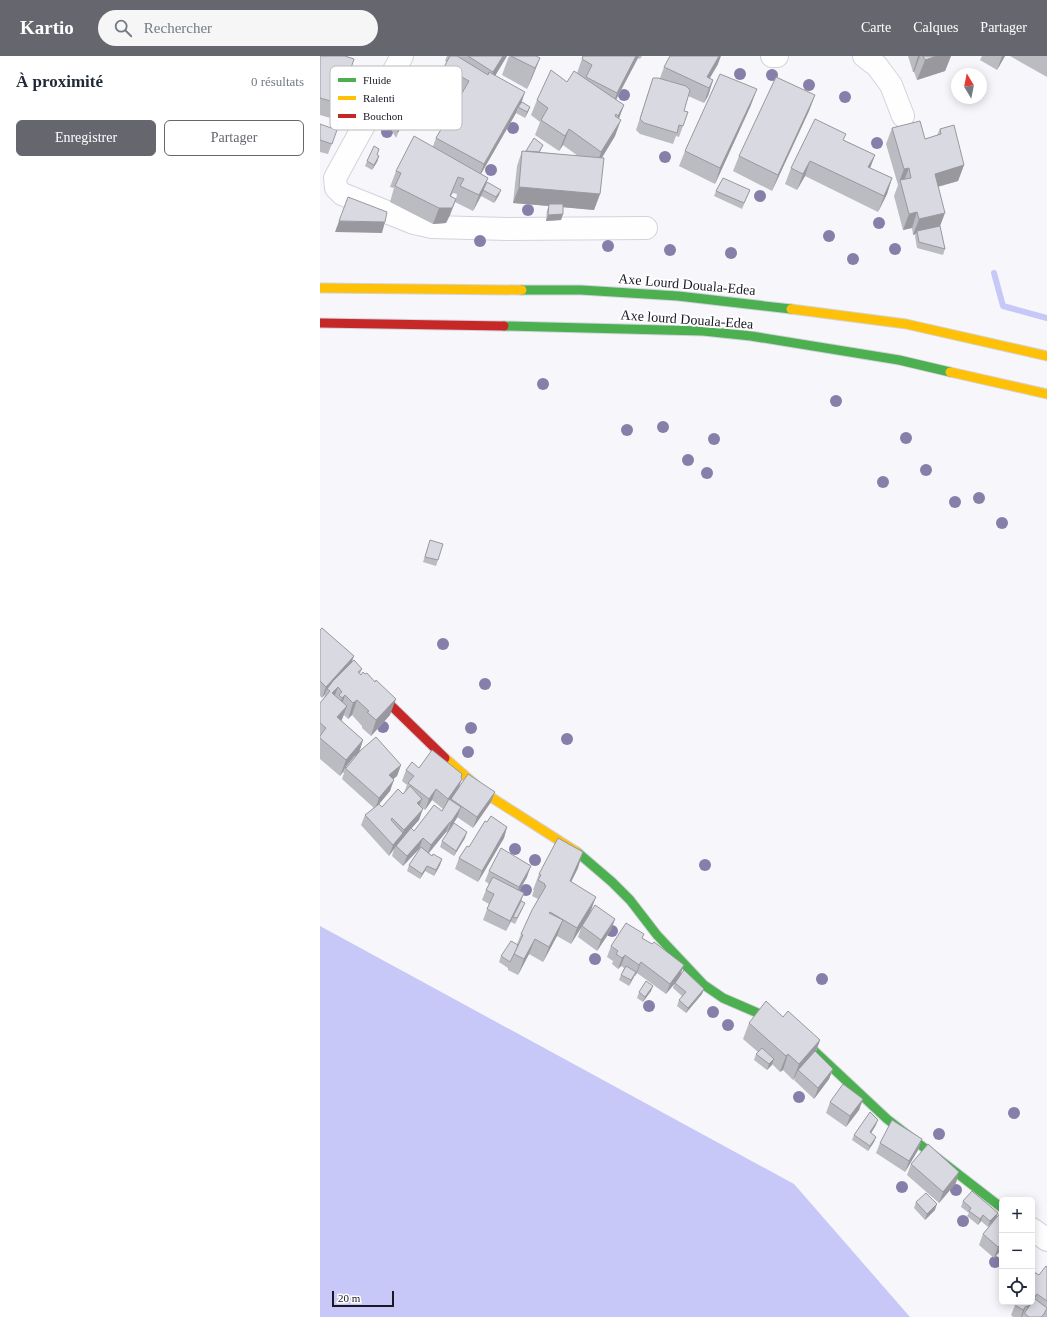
<!DOCTYPE html>
<html lang="fr">
<meta charset="utf-8">
<style>
:root{--surface:#fff;--page:#f6f6f7;--text:#1f2937;--muted:#747a83;--line:#e0e1e3;--accent:#66666f}
body{margin:0;font-family:"Times New Roman",serif;background:var(--page);color:var(--text)}
.controls{position:absolute;right:12px;bottom:12px;display:grid;overflow:hidden;border-radius:6px;box-shadow:0 2px 10px #0003}
.controls button{width:36px;height:36px;display:grid;place-items:center;padding:0;border:0;border-bottom:1px solid var(--line);background:var(--surface);color:var(--text);font:20px sans-serif}
.compass{position:absolute;left:631px;top:12px;width:36px;height:36px;border-radius:50%;background:var(--surface);box-shadow:0 2px 10px #0003;rotate:350deg}
.scale{position:absolute;left:12px;bottom:10px;width:62px;box-sizing:border-box;padding-left:4px;border:2px solid #191924;border-top:0;font-size:11px;line-height:14px;white-space:nowrap;color:#191924;-webkit-text-stroke:3px #fff;paint-order:stroke}
.list{margin:0;padding:0;list-style:none}
h2{display:flex;justify-content:space-between;align-items:center;height:52px;margin:0;padding:0 16px;font-size:17px}
h2 small{font-size:13px;font-weight:400;color:var(--muted)}
.actions{display:flex;gap:8px;padding:12px 16px}
.actions a{flex:1;padding:9px 0;border:1px solid var(--accent);border-radius:6px;text-align:center;font-size:14px;color:var(--accent)}
.actions .main{background:var(--accent);color:#fff}
.icon{flex:none;width:22px;height:22px;fill:none;stroke:currentColor;stroke-width:2;stroke-linecap:round;stroke-linejoin:round}
.map{position:relative;flex:none;width:727px;height:1261px;overflow:hidden}
header{display:flex;align-items:center;gap:24px;box-sizing:border-box;height:56px;padding:0 20px;background:var(--accent);color:#fff}
header strong{font-size:19px}
nav{display:flex;gap:22px;margin-inline-start:auto;font-size:14px}
.search{width:280px;height:36px;background:var(--page);display:flex;align-items:center;gap:10px;box-sizing:border-box;padding:0 14px;border-radius:22px;color:var(--muted);font-size:15px}
main{display:flex}
aside{flex:1;background:var(--surface)}
.map>svg:first-child{display:block}
.water{fill:#c7c8f8}
.lines{fill:none;stroke-linecap:round;stroke-linejoin:round}
.stream{stroke:#c7c8f8;stroke-width:6}
.street-casing{stroke:#d3d3dc;stroke-width:24}
.fast-casing{stroke:#d3d3dc;stroke-width:11}
.slow-casing{stroke:#d3d3dc;stroke-width:11}
.jam-casing{stroke:#d3d3dc;stroke-width:11}
.street{stroke:#fefefe;stroke-width:22}
.fast{stroke:#4caf50;stroke-width:9}
.slow{stroke:#ffc107;stroke-width:9}
.jam{stroke:#c62828;stroke-width:9}
.tree{fill:#857faa}
.wall{fill:#bbbbc2;fill-rule:evenodd}
.shaded-wall{fill:#98989e}
.building{fill:#d9d9e2;stroke:#98989e}
.labels{text-anchor:middle;stroke-width:4;stroke-linejoin:round;paint-order:stroke}
.street-label{font-size:14px;fill:#191924;stroke:#fff}
.key{fill:#fff;stroke:#bababd;stroke-width:1}
.key-label{font-size:11px;fill:#191924}
</style>
<header>
<strong>Kartio</strong>
<div class="search"><svg class="icon" aria-label="search" viewBox="0 0 24 24"><circle cx="10" cy="10" r="6"/><path d="M15 15l6 6"/></svg>Rechercher</div>
<nav><a>Carte</a><a>Calques</a><a>Partager</a></nav>
</header>
<main>
<aside>
<h2>À proximité<small>0 résultats</small></h2>
<ul class="list">
</ul>
<div class="actions"><a class="main">Enregistrer</a><a>Partager</a></div>
</aside>
<div class="map">
<svg width="727" height="1261" viewBox="0 0 727 1261">
<rect width="100%" height="100%" fill="#f6f6fb"/>
<polygon class="water" points="0,870 474,1128 590,1261 0,1261"/>
<g class="lines">
<polyline class="stream" points="674,217 683,250 727,262"/>
<g class="street-casing">
<g id="street">
<polyline points="82,0 15,122 16,132 22,138 94,167 112,171 188,173 326,172"/>
<polyline points="452,0 457,0"/>
<polyline points="544,0 557,10 571,29 583,60"/>
<polyline points="712,1173 727,1184"/>
</g>
</g>
<g class="fast-casing">
<g id="fast">
<polyline points="202,234 261,234 358,240 471,253"/>
<polyline points="184,270 383,275 431,280 579,304 630,316"/>
<polyline points="257,796 292,826 310,844 337,879 384,929 403,942 463,968 473,975 567,1063 682,1152"/>
</g>
</g>
<g class="slow-casing">
<g id="slow">
<polyline points="0,232 202,234"/>
<polyline points="471,253 586,268 727,300"/>
<polyline points="630,316 727,338"/>
<polyline points="125,702 166,738 257,796"/>
</g>
</g>
<g class="jam-casing">
<g id="jam">
<polyline points="0,267 184,270"/>
<polyline points="51,630 125,702"/>
</g>
</g>
<use href="#street" class="street"/>
<use href="#fast" class="fast"/>
<use href="#slow" class="slow"/>
<use href="#jam" class="jam"/>
</g>
<g class="tree">
<circle cx="420" cy="18" r="6"/>
<circle cx="452" cy="19" r="6"/>
<circle cx="489" cy="29" r="6"/>
<circle cx="304" cy="39" r="6"/>
<circle cx="525" cy="41" r="6"/>
<circle cx="193" cy="72" r="6"/>
<circle cx="67" cy="76" r="6"/>
<circle cx="557" cy="87" r="6"/>
<circle cx="345" cy="101" r="6"/>
<circle cx="171" cy="114" r="6"/>
<circle cx="440" cy="140" r="6"/>
<circle cx="208" cy="154" r="6"/>
<circle cx="559" cy="167" r="6"/>
<circle cx="509" cy="180" r="6"/>
<circle cx="160" cy="185" r="6"/>
<circle cx="288" cy="190" r="6"/>
<circle cx="575" cy="193" r="6"/>
<circle cx="350" cy="194" r="6"/>
<circle cx="411" cy="197" r="6"/>
<circle cx="533" cy="203" r="6"/>
<circle cx="223" cy="328" r="6"/>
<circle cx="516" cy="345" r="6"/>
<circle cx="343" cy="371" r="6"/>
<circle cx="307" cy="374" r="6"/>
<circle cx="586" cy="382" r="6"/>
<circle cx="394" cy="383" r="6"/>
<circle cx="368" cy="404" r="6"/>
<circle cx="606" cy="414" r="6"/>
<circle cx="387" cy="417" r="6"/>
<circle cx="563" cy="426" r="6"/>
<circle cx="659" cy="442" r="6"/>
<circle cx="635" cy="446" r="6"/>
<circle cx="682" cy="467" r="6"/>
<circle cx="123" cy="588" r="6"/>
<circle cx="165" cy="628" r="6"/>
<circle cx="63" cy="671" r="6"/>
<circle cx="151" cy="672" r="6"/>
<circle cx="247" cy="683" r="6"/>
<circle cx="148" cy="696" r="6"/>
<circle cx="195" cy="793" r="6"/>
<circle cx="215" cy="804" r="6"/>
<circle cx="385" cy="809" r="6"/>
<circle cx="206" cy="834" r="6"/>
<circle cx="292" cy="875" r="6"/>
<circle cx="275" cy="903" r="6"/>
<circle cx="502" cy="923" r="6"/>
<circle cx="329" cy="950" r="6"/>
<circle cx="393" cy="956" r="6"/>
<circle cx="408" cy="969" r="6"/>
<circle cx="479" cy="1041" r="6"/>
<circle cx="694" cy="1057" r="6"/>
<circle cx="619" cy="1078" r="6"/>
<circle cx="582" cy="1131" r="6"/>
<circle cx="636" cy="1134" r="6"/>
<circle cx="643" cy="1165" r="6"/>
<circle cx="675" cy="1206" r="6"/>
</g>
<g class="wall">
<path d="M0,0L31,12L38,37L33,53L25,51L28,59L22,73L12,69L14,63L0,59ZM20,50H21L17,58Z"/>
<path d="M127,0H187L175,19L202,46L210,51L208,56L205,62L196,57L161,118L168,122L163,134L179,139L174,147L161,140L162,138L153,155L135,146L130,159L126,167L113,168L70,146L74,132L70,131L76,115L113,90L116,82L140,39L118,26L124,11L127,6L125,5ZM133,137L137,138L136,143L131,140Z"/>
<polygon points="189,0 216,0 220,2 212,22 207,33 182,19"/>
<polygon points="263,0 322,0 320,3 318,2 296,44 304,49 299,62 295,80 282,102 280,138 274,154 243,151 243,158 241,164 226,165 227,154 229,150 193,147 197,110 202,95 206,95 223,89 220,96 258,100 243,89 239,95 215,79 220,66 211,59 217,44 247,26 257,17"/>
<polygon points="588,0 631,0 625,15 597,24 594,16 593,16"/>
<polygon points="662,0 685,0 677,14 660,4"/>
<polygon points="690,0 727,0 727,21"/>
<polygon points="398,8 390,22 393,24 388,40 384,47 368,40 364,55 368,56 359,81 356,80 353,88 320,78 316,74 333,22 340,22 344,11"/>
<polygon points="495,39 489,55 452,135 413,115 419,100"/>
<polygon points="431,49 395,128 359,110 365,95"/>
<polygon points="72,59 81,70 76,82 71,73 70,65"/>
<polygon points="0,68 13,85 8,98 0,96"/>
<polygon points="572,72 605,83 617,79 620,73 644,109 638,125 618,131 620,170 625,193 623,199 597,192 595,180 596,178 593,179 592,172 583,174 574,140 578,129 566,88"/>
<polygon points="524,84 555,99 550,112 572,122 567,138 558,156 485,120 477,134 465,128 471,112"/>
<polygon points="57,99 59,100 57,106 52,114 45,110 47,105"/>
<polygon points="430,134 422,153 394,140 396,135"/>
<polygon points="108,490 118,504 116,510 103,506"/>
<path d="M0,574L34,600L31,607L42,613L40,618L70,659L51,680L42,672V670L32,659L28,663L24,659L21,665L43,684L39,696L81,709L77,720L73,723L70,735L59,748L62,751L84,737L87,729L82,725L86,714L99,712L142,718L141,722L142,723L139,731L171,746L153,772L137,761L127,777L126,776L109,797L112,800L122,803L120,809L114,820L105,815L100,823L87,815L89,809L100,793H99L83,810L72,800L74,793L69,800L41,769L45,759L54,752L22,723L24,717L23,716L20,720L0,703V647L4,642L5,638L2,642L0,640ZM112,744L123,753L122,755L94,775L91,772L99,764L101,751L105,754Z"/>
<polygon points="187,771 184,782 158,826 135,813 139,802 149,791"/>
<polygon points="145,782 134,800 120,791 122,785"/>
<polygon points="258,812 251,826 270,857 295,863 291,874 277,895 258,881 261,872 251,888 237,880 223,906 209,898 198,919 188,914 188,912 179,906 181,900 197,888 201,878 218,843 212,840 214,834 213,834 219,818"/>
<polygon points="169,815 207,821 199,835 203,852 195,868 191,866 191,865 186,875 163,864 169,848 162,844 166,834 169,828 165,825"/>
<polygon points="322,882 361,918 384,933 382,938 366,957 357,950 359,944 362,940 353,932 354,928 346,938 317,917 315,920 314,919 309,930 299,924 301,919 304,912 301,910 298,913 292,908 293,905 287,901 291,890"/>
<polygon points="333,930 331,935 323,946 317,942 319,936"/>
<polygon points="463,961 500,984 496,996 513,1013 509,1023 494,1043 474,1024 475,1021 473,1024 463,1014 460,1016 452,1008 447,1014 434,1004 436,998 438,996 423,983 429,967"/>
<polygon points="543,1043 539,1054 526,1071 506,1057 510,1046"/>
<polygon points="556,1069 551,1077 556,1081 554,1086 548,1095 532,1084 534,1079"/>
<polygon points="602,1083 598,1094 585,1116 556,1097 560,1087"/>
<polygon points="591,1108 636,1127 619,1147 587,1119"/>
<polygon points="643,1145 678,1157 676,1162 668,1171 661,1165 658,1169 647,1160 649,1157 641,1151"/>
<polygon points="596,1146 615,1154 605,1164 594,1152"/>
<polygon points="682,1155 682,1193 674,1202 659,1189 663,1178"/>
<polygon points="727,1211 727,1261 693,1261 691,1259 695,1249"/>
</g>
<g class="shaded-wall">
<polygon points="183,0 187,0 168,32 173,16"/>
<polygon points="316,0 319,0 291,53 297,37"/>
<polygon points="399,0 401,0 398,8 385,30 387,21"/>
<polygon points="598,0 600,0 594,16 593,16"/>
<polygon points="617,0 631,0 625,15 597,24 605,4"/>
<polygon points="682,0 685,0 677,14"/>
<polygon points="220,2 212,22 207,33 215,12"/>
<polygon points="393,24 388,40 384,47 389,32"/>
<polygon points="437,33 431,49 395,128 400,112"/>
<polygon points="205,36 200,51 198,51 196,57 158,123 164,108"/>
<polygon points="495,39 489,55 452,135 458,119"/>
<polygon points="304,49 298,65 293,75 298,60"/>
<polygon points="210,51 208,56 205,62 207,56"/>
<polygon points="30,54 28,59 22,73 24,67"/>
<polygon points="301,64 295,80 276,111 281,96"/>
<polygon points="249,73 243,89 239,95 245,80"/>
<polygon points="555,99 549,115 548,111"/>
<polygon points="59,100 57,106 52,114 54,109"/>
<polygon points="490,105 485,120 477,134 483,118"/>
<polygon points="644,109 638,125 609,133 615,118"/>
<polygon points="589,112 583,127 580,124 578,129 584,113"/>
<polygon points="138,121 126,152 136,143 130,159 126,167 113,168 119,152 130,140"/>
<polygon points="168,122 162,138 153,155 159,139"/>
<polygon points="572,122 567,138 558,156 564,140"/>
<polygon points="199,131 280,138 274,154 229,150 229,148 229,150 193,147"/>
<polygon points="181,134 179,139 174,147 176,141"/>
<polygon points="597,156 592,172 583,174 589,158"/>
<polygon points="625,157 619,173 597,175 596,178 593,179 599,163"/>
<polygon points="243,158 241,164 226,165 228,159"/>
<polygon points="19,165 65,166 62,177 15,176"/>
<polygon points="34,600 30,611 7,633 5,638 2,642 6,631"/>
<polygon points="18,631 12,647 12,637"/>
<polygon points="25,639 20,655 16,658 22,642"/>
<polygon points="76,643 70,659 51,680 56,664"/>
<polygon points="37,644 32,659 28,663 33,647"/>
<polygon points="27,650 21,666 17,661"/>
<polygon points="43,684 38,700 25,711 23,716 20,720 26,704"/>
<polygon points="81,709 77,720 65,730 69,719"/>
<polygon points="142,718 139,727 142,723 138,733 124,753 128,743"/>
<polygon points="74,724 70,735 55,753 59,742"/>
<polygon points="116,733 112,744 105,754 109,743"/>
<polygon points="175,736 171,746 153,772 157,761"/>
<polygon points="102,743 98,753 97,747"/>
<polygon points="141,751 137,762 127,777 131,766"/>
<polygon points="103,753 99,764 76,790 74,793 69,800 73,789 82,778 84,774"/>
<polygon points="130,766 126,776 107,799 111,789"/>
<polygon points="187,771 184,782 158,826 162,815"/>
<polygon points="147,776 145,782 134,800 136,795"/>
<polygon points="103,782 99,793 83,810 87,800"/>
<polygon points="263,796 258,812 244,840 250,825"/>
<polygon points="122,803 120,809 114,820 116,814"/>
<polygon points="107,810 105,815 100,823 102,818"/>
<polygon points="211,810 207,821 195,842 199,831"/>
<polygon points="204,837 200,848 193,861 186,875 190,865"/>
<polygon points="276,841 270,857 251,888 257,872"/>
<polygon points="295,863 291,874 277,895 281,884"/>
<polygon points="243,864 237,880 223,906 229,891"/>
<polygon points="215,883 209,898 198,919 204,903"/>
<polygon points="305,899 301,910 298,913 302,902"/>
<polygon points="321,906 317,917 315,920 319,909"/>
<polygon points="364,909 360,920 355,927 346,938 350,928"/>
<polygon points="316,916 314,921 309,930 311,924"/>
<polygon points="333,930 331,935 323,946 325,941"/>
<polygon points="384,933 382,938 366,957 368,952"/>
<polygon points="500,984 494,1000 478,1014 475,1021 473,1024 479,1008"/>
<polygon points="468,998 463,1014 460,1016 466,1000"/>
<polygon points="454,1003 452,1009 447,1014 449,1008"/>
<polygon points="513,1013 509,1023 494,1043 498,1032"/>
<polygon points="543,1043 539,1054 526,1071 530,1060"/>
<polygon points="558,1064 556,1069 548,1082 550,1076"/>
<polygon points="556,1081 554,1086 548,1095 550,1090"/>
<polygon points="602,1083 598,1094 585,1116 589,1105"/>
<polygon points="639,1116 636,1127 619,1147 623,1136"/>
<polygon points="617,1148 615,1154 605,1164 607,1158"/>
<polygon points="678,1157 676,1162 668,1171 670,1165"/>
<polygon points="663,1159 661,1165 658,1169 660,1163"/>
<polygon points="682,1187 682,1193 674,1202 678,1191"/>
<polygon points="717,1238 713,1248 705,1257 707,1251 711,1246 712,1246 712,1244"/>
<polygon points="706,1250 702,1261 701,1261 703,1254"/>
</g>
<g class="building">
<polygon points="0,0 25,0 34,3 31,12 44,16 38,37 25,34 21,48 0,42"/>
<polygon points="130,0 137,0 168,19 169,16 205,36 164,108 116,82 149,25 124,11"/>
<polygon points="148,0 183,0 173,16"/>
<polygon points="191,0 216,0 220,2 215,12"/>
<polygon points="263,0 316,0 297,37 266,21 272,9 262,3"/>
<polygon points="350,0 399,0 387,21 393,24 389,32 344,11"/>
<polygon points="603,0 617,0 605,4"/>
<polygon points="231,14 247,26 254,15 304,49 298,60 296,58 295,60 301,64 281,96 249,73 245,80 221,64 228,52 217,44"/>
<polygon points="400,18 437,33 400,112 365,95"/>
<polygon points="456,21 495,39 458,119 419,100"/>
<polygon points="333,22 338,22 366,30 370,34 364,55 368,56 363,70 359,69 357,77 324,67 320,63"/>
<polygon points="202,46 210,51 207,56 198,51"/>
<polygon points="72,59 83,65 78,76 73,68"/>
<polygon points="495,63 526,78 523,84 555,99 548,111 572,122 564,140 490,105 483,118 471,112"/>
<polygon points="600,65 605,83 621,78 620,73 634,69 644,109 615,118 625,157 599,163 597,156 589,158 580,124 591,122 589,112 584,113 572,72"/>
<polygon points="0,68 17,74 12,88 0,84"/>
<polygon points="94,80 168,122 159,139 140,130 144,123 138,121 130,140 136,143 132,152 119,152 75,130 81,117 76,115"/>
<polygon points="214,82 223,89 219,96 206,95"/>
<polygon points="54,90 59,93 57,99 59,100 54,109 47,105"/>
<polygon points="202,95 284,102 280,138 199,131"/>
<polygon points="403,122 430,134 424,147 396,135"/>
<polygon points="167,126 181,134 176,141 163,134"/>
<polygon points="28,141 67,156 65,166 19,165"/>
<polygon points="229,148 243,148 243,158 228,159"/>
<polygon points="620,170 625,193 599,186 597,175"/>
<polygon points="110,484 123,488 118,504 105,501"/>
<polygon points="2,572 34,600 6,631 0,625 0,574"/>
<polygon points="34,604 42,613 38,616 41,619 43,616 45,618 47,617 55,626 56,624 76,643 56,664 47,656 49,655 37,644 33,647 25,639 22,642 19,639 22,636 18,631 12,637 27,650 17,661 43,684 26,704 0,682 0,680 6,672 0,667 0,647 10,635 7,633 13,625"/>
<polygon points="56,681 81,709 69,719 74,724 59,742 25,712 41,694"/>
<polygon points="112,694 142,718 141,721 142,723 128,743 116,733 109,743 88,727 94,720 86,714 92,706 99,712"/>
<polygon points="35,699 36,700 26,712 25,711"/>
<polygon points="148,718 175,736 157,761 131,743"/>
<polygon points="90,730 102,743 97,747 103,753 84,774 72,762 71,764 83,777 73,789 45,759 59,748 62,751 78,733 83,738"/>
<polygon points="129,743 141,751 131,766 130,766 111,789 103,782 87,800 76,790 91,772 94,775 114,749 122,755"/>
<polygon points="171,760 187,771 162,815 139,802 147,790 149,791 165,765 167,766"/>
<polygon points="134,767 147,776 136,795 122,785"/>
<polygon points="238,782 263,796 250,825 276,841 257,872 230,856 229,857 243,864 229,891 215,883 204,903 194,898 203,879 201,878 212,854 226,830 224,829 225,828 218,824 221,819 219,818"/>
<polygon points="101,791 112,800 113,798 122,803 116,814 107,810 102,818 89,809"/>
<polygon points="181,792 211,810 199,831 169,815"/>
<polygon points="173,821 204,837 190,865 167,853 174,838 166,834"/>
<polygon points="201,845 205,847 197,862 193,861"/>
<polygon points="275,849 295,863 281,884 262,870"/>
<polygon points="306,867 324,878 322,882 332,888 334,886 364,909 350,928 321,906 319,909 305,899 302,902 296,898 298,895 291,890"/>
<polygon points="191,885 198,889 194,898 190,906 181,900"/>
<polygon points="306,910 316,916 311,924 301,919"/>
<polygon points="364,914 384,933 368,952 359,944 366,936 355,927"/>
<polygon points="326,925 333,930 325,941 319,936"/>
<polygon points="446,945 463,961 468,955 500,984 479,1008 468,998 466,1000 429,967"/>
<polygon points="442,992 454,1003 449,1008 436,998"/>
<polygon points="495,995 513,1013 498,1032 478,1014"/>
<polygon points="523,1028 543,1043 530,1060 510,1046"/>
<polygon points="550,1056 558,1064 550,1076 556,1081 550,1090 534,1079"/>
<polygon points="572,1064 602,1083 589,1105 560,1087"/>
<polygon points="608,1088 639,1116 623,1136 591,1108"/>
<polygon points="652,1135 678,1157 670,1165 663,1159 660,1163 649,1155 651,1152 643,1145"/>
<polygon points="606,1137 617,1148 607,1158 596,1146"/>
<polygon points="682,1155 682,1187 678,1191 663,1178"/>
<polygon points="726,1210 727,1211 727,1245 717,1238 712,1244 712,1219 714,1216 719,1219"/>
<polygon points="715,1243 727,1252 724,1258 721,1261 709,1261 705,1258 705,1256"/>
<polygon points="696,1246 711,1246 707,1251 706,1250 703,1254 695,1249"/>
</g>
<g class="labels">
<g class="street-label">
<text transform="translate(367 228) rotate(5)" y="5">Axe Lourd Douala-Edea</text>
<text transform="translate(367 263) rotate(4)" y="5">Axe lourd Douala-Edea</text>
</g>
</g>
<rect x="10" y="10" width="132" height="64" rx="6" class="key"/>
<rect x="18" y="22" width="18" height="4" fill="#4caf50"/>
<rect x="18" y="40" width="18" height="4" fill="#ffc107"/>
<rect x="18" y="58" width="18" height="4" fill="#c62828"/>
<g class="key-label">
<text x="43" y="28">Fluide</text>
<text x="43" y="46">Ralenti</text>
<text x="43" y="64">Bouchon</text>
</g>
</svg>
<div class="controls">
<button>+</button>
<button>−</button>
<button><svg class="icon" aria-label="locate" viewBox="0 0 24 24"><circle cx="12" cy="12" r="6"/><path d="M12 2v4M12 18v4M2 12h4M18 12h4"/></svg></button>
</div>
<svg class="compass" viewBox="-18 -18 36 36"><path d="M0-13l5 13h-10z" fill="#e53935"/><path d="M0 13l5-13h-10z" fill="#747a83"/></svg>
<div class="scale">20 m</div>
</div>
</main>
